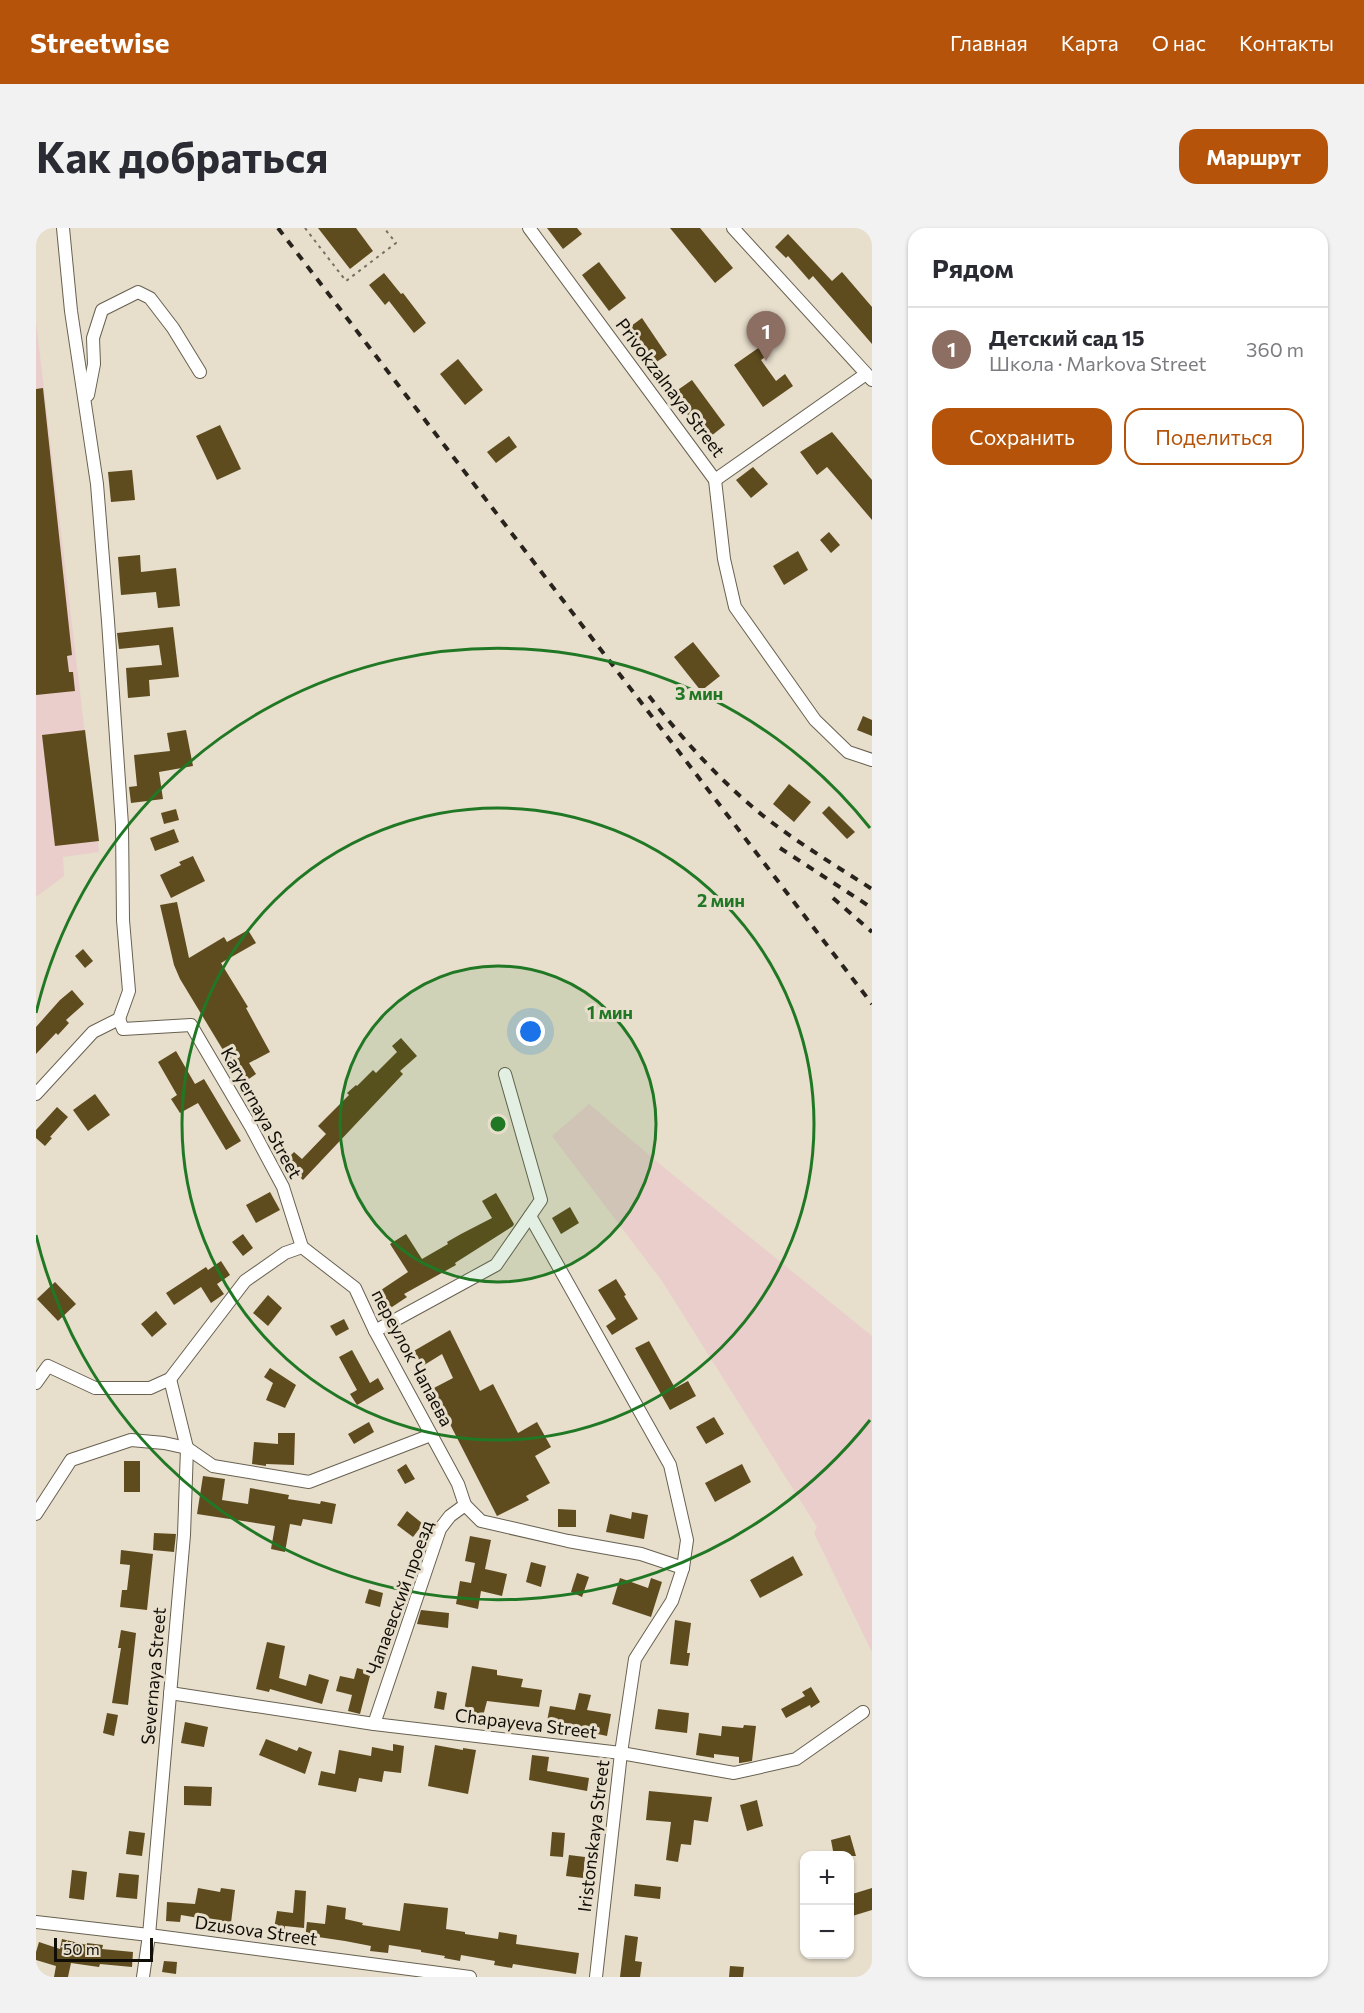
<!DOCTYPE html>
<html lang="ru">
<meta charset="utf-8">
<style>
:root{--surface:#fff;--page:#f2f2f3;--text:#2b2b33;--muted:#7c7c81;--line:#e1e1e2;--accent:#b45309}
body{margin:0;font-family:Commissioner,sans-serif;background:var(--page);color:var(--text)}
.controls{position:absolute;right:18px;bottom:18px;display:grid;overflow:hidden;border-radius:12px;box-shadow:0 2px 4px #0004}
.controls button{width:54px;height:54px;display:grid;place-items:center;padding:0;border:0;border-bottom:2px solid var(--line);background:var(--surface);color:var(--text);font:30px sans-serif}
.scale{position:absolute;left:18px;bottom:15px;width:99px;box-sizing:border-box;padding-left:6px;border:3px solid #110e08;border-top:0;font-size:16px;line-height:21px;white-space:nowrap;color:#110e08;-webkit-text-stroke:4px #e7decc;paint-order:stroke}
.you{position:absolute;left:495px;top:804px;width:21px;height:21px;margin:-15px;border:4px solid #fff;border-radius:50%;background:#1a73e8;box-shadow:0 0 0 9px #1a73e833}
.badge{display:grid;place-items:center;width:39px;height:39px;border-radius:50%;background:var(--accent);color:#fff;font-size:20px;font-weight:700}
.pin{position:absolute;translate:-50% -50px;filter:drop-shadow(0 2px 3px #0008)}
.pin::after{content:'';position:absolute;top:32px;width:21px;height:18px;background:inherit;clip-path:polygon(0 0,100% 0,50% 100%)}
.list{margin:0;padding:0;list-style:none}
h2{display:flex;justify-content:space-between;align-items:center;height:78px;margin:0;padding:0 24px;font-size:26px}
h2 small{font-size:20px;font-weight:400;color:var(--muted)}
.list li{display:grid;grid-template-columns:39px 1fr auto;gap:18px;align-items:center;box-sizing:border-box;height:84px;padding:0 24px;border-top:2px solid var(--line)}
.list b{display:block;font-size:22px;white-space:nowrap}
.list p{margin:0;font-size:20px;white-space:nowrap;color:var(--muted)}
.list em{font-size:20px;font-style:normal;color:var(--muted)}
.actions{display:flex;gap:12px;padding:18px 24px}
.actions a{flex:1;padding:14px 0;border:2px solid var(--accent);border-radius:18px;text-align:center;font-size:21px;color:var(--accent)}
.actions .main{background:var(--accent);color:#fff}
.map{position:relative;flex:none;width:836px;height:1749px;overflow:hidden;border-radius:18px}
header{display:flex;align-items:center;gap:36px;box-sizing:border-box;height:84px;padding:0 30px;background:var(--accent);color:#fff}
header strong{font-size:28px}
nav{display:flex;gap:33px;margin-inline-start:auto;font-size:21px}
.intro{display:flex;align-items:center;justify-content:space-between;box-sizing:border-box;height:144px;padding:0 36px}
h1{margin:0;font-size:42px}
.button{padding:15px 27px;border-radius:18px;background:var(--accent);color:#fff;font-size:21px;font-weight:700}
main{display:flex;gap:36px;padding:0 36px}
aside{flex:1;background:var(--surface);border-radius:18px;box-shadow:0 2px 4px #0004}
.map>svg:first-child{display:block}
.industrial{fill:#e9cecb}
.building{fill:#5f4c1e}
.lines{fill:none;stroke-linecap:round;stroke-linejoin:round}
.minor-casing{stroke:#686150;stroke-width:14}
.path{stroke:#756f64;stroke-width:2;stroke-dasharray:3 4.5;stroke-linecap:butt}
.minor{stroke:#fff;stroke-width:12}
.rail{stroke:#28241d;stroke-width:4;stroke-dasharray:8 8;stroke-linecap:butt}
.ring{fill:none;stroke:#217824;stroke-width:3}
.labels{text-anchor:middle;stroke-width:6;stroke-linejoin:round;paint-order:stroke}
.street-label{font-size:18px;fill:#110e08;stroke:#e7decc}
.centre{fill:#217824;stroke:#e7decc;stroke-width:3}
.ring-label{font-size:18px;text-anchor:middle;font-weight:bold;fill:#217824;stroke:#e7decc;stroke-width:6;stroke-linejoin:round;paint-order:stroke}
</style>
<header>
<strong>Streetwise</strong>
<nav><a>Главная</a><a>Карта</a><a>О нас</a><a>Контакты</a></nav>
</header>
<div class="intro"><h1>Как добраться</h1><a class="button">Маршрут</a></div>
<main>
<div class="map">
<svg width="836" height="1749" viewBox="0 0 836 1749">
<rect width="100%" height="100%" fill="#e7decc"/>
<g class="industrial">
<polygon points="0,94 63,624 27,629 28,648 0,669"/>
<polygon points="553,876 637,947 836,1108 836,1424 778,1305 781,1299 626,1053 516,908"/>
</g>
<g class="building">
<polygon points="282,0 320,0 337,23 314,41"/>
<polygon points="511,0 541,0 546,6 527,21"/>
<polygon points="634,0 664,0 697,40 679,55"/>
<polygon points="752,6 796,53 806,44 836,79 836,116 777,48 773,52 752,28 750,30 739,19"/>
<polygon points="563,34 590,70 573,83 546,47"/>
<polygon points="348,45 365,66 367,65 390,95 378,105 353,73 349,77 333,57"/>
<polygon points="606,90 631,127 616,137 591,101"/>
<polygon points="728,116 734,125 725,132 740,153 749,146 757,158 727,179 698,137"/>
<polygon points="422,131 447,162 429,177 404,146"/>
<polygon points="656,152 689,197 670,212 636,166"/>
<polygon points="7,160 36,427 31,428 33,444 37,444 39,463 0,467 0,161"/>
<polygon points="184,197 205,241 181,252 160,208"/>
<polygon points="796,204 836,252 836,292 791,239 781,247 764,224"/>
<polygon points="473,208 481,219 460,235 451,224"/>
<polygon points="717,239 732,256 715,270 700,252"/>
<polygon points="96,242 99,272 75,274 72,244"/>
<polygon points="793,304 804,317 795,325 784,312"/>
<polygon points="762,323 772,342 748,357 737,338"/>
<polygon points="104,327 105,344 140,340 144,378 122,380 120,364 85,367 82,329"/>
<polygon points="137,399 143,449 113,452 114,468 92,470 90,440 126,437 123,417 83,421 81,405"/>
<polygon points="657,414 684,448 665,463 638,429"/>
<polygon points="827,488 836,492 836,508 821,502"/>
<polygon points="49,502 63,613 19,618 6,507"/>
<polygon points="150,502 157,538 123,544 127,571 95,575 93,559 101,558 98,527 134,523 131,505"/>
<polygon points="753,556 775,574 758,594 737,576"/>
<polygon points="793,578 819,604 811,611 786,585"/>
<polygon points="140,581 143,592 128,596 125,585"/>
<polygon points="138,601 143,614 119,623 114,610"/>
<polygon points="157,628 169,653 135,670 124,647 145,637 143,634"/>
<polygon points="141,674 153,730 188,709 191,714 212,702 220,715 185,735 212,779 210,780 234,824 213,835 220,846 207,855 144,751 138,737 124,677"/>
<polygon points="47,721 57,733 49,740 39,728"/>
<polygon points="36,762 48,776 30,792 33,795 22,807 20,805 0,826 0,799 24,772"/>
<polygon points="365,810 381,828 364,843 367,846 267,952 248,934 258,924 266,931 290,906 282,898 313,867 311,865 320,857 321,858 337,842 340,845 361,824 356,818"/>
<polygon points="140,823 159,856 168,851 205,913 190,922 162,875 144,885 135,871 141,867 122,834"/>
<polygon points="59,866 74,887 52,903 37,882"/>
<polygon points="21,879 32,889 14,909 16,910 9,918 0,910 0,902"/>
<polygon points="234,964 244,982 220,995 210,977"/>
<polygon points="460,965 478,996 477,998 419,1035 420,1037 368,1066 371,1069 353,1081 342,1064 372,1044 354,1016 370,1006 386,1031 412,1016 411,1014 425,1006 456,990 446,973"/>
<polygon points="534,979 543,995 525,1006 516,990"/>
<polygon points="207,1006 217,1020 207,1028 196,1014"/>
<polygon points="185,1033 194,1047 181,1056 188,1066 175,1075 165,1059 138,1077 130,1065 170,1039 172,1042"/>
<polygon points="580,1051 590,1067 588,1068 602,1091 576,1107 570,1098 580,1091 562,1062"/>
<polygon points="19,1054 40,1076 22,1093 1,1071"/>
<polygon points="232,1067 246,1080 232,1098 217,1085"/>
<polygon points="120,1083 131,1096 116,1109 105,1096"/>
<polygon points="308,1091 313,1101 300,1108 294,1098"/>
<polygon points="414,1102 444,1163 457,1156 482,1205 501,1194 515,1219 499,1228 514,1255 490,1268 493,1272 461,1288 396,1161 417,1150 406,1126 385,1139 376,1124"/>
<polygon points="613,1113 639,1160 652,1153 660,1168 634,1182 599,1120"/>
<polygon points="316,1122 334,1155 342,1150 348,1161 321,1177 314,1166 321,1162 303,1129"/>
<polygon points="234,1140 260,1157 249,1180 230,1172 237,1155 228,1149"/>
<polygon points="678,1189 688,1206 670,1216 660,1199"/>
<polygon points="333,1194 338,1204 318,1216 312,1206"/>
<polygon points="242,1205 259,1205 258,1237 230,1236 230,1238 216,1236 218,1214 242,1216"/>
<rect x="88" y="1233" width="16" height="31"/>
<polygon points="370,1236 379,1251 369,1256 361,1242"/>
<polygon points="706,1236 715,1254 679,1274 669,1255"/>
<polygon points="167,1248 189,1251 186,1272 212,1276 214,1260 253,1267 252,1271 284,1276 285,1273 300,1276 296,1296 267,1291 265,1298 254,1296 249,1324 235,1321 239,1298 161,1286"/>
<polygon points="522,1281 540,1282 540,1299 522,1299"/>
<polygon points="371,1283 387,1296 377,1309 361,1297"/>
<polygon points="596,1284 612,1287 608,1311 570,1304 574,1286 595,1291"/>
<polygon points="118,1305 140,1306 138,1324 117,1322"/>
<polygon points="434,1308 455,1312 449,1341 471,1346 466,1368 445,1363 442,1381 420,1376 424,1353 435,1355 439,1335 429,1333"/>
<polygon points="85,1322 117,1326 111,1382 84,1379 86,1362 91,1362 94,1337 84,1336"/>
<polygon points="757,1328 767,1347 724,1370 714,1352"/>
<polygon points="495,1334 510,1338 505,1359 490,1354"/>
<polygon points="541,1345 553,1349 546,1369 535,1364"/>
<polygon points="584,1350 612,1360 615,1350 626,1354 615,1389 576,1376"/>
<polygon points="333,1361 347,1365 344,1379 329,1375"/>
<polygon points="385,1382 413,1385 412,1400 381,1396"/>
<polygon points="639,1392 655,1395 651,1425 654,1425 652,1438 634,1436"/>
<polygon points="85,1402 100,1405 92,1477 76,1475 85,1420 82,1420"/>
<polygon points="231,1414 249,1418 243,1450 270,1458 273,1446 293,1452 286,1476 234,1461 233,1464 220,1461"/>
<polygon points="436,1438 461,1442 461,1447 487,1451 485,1459 506,1462 503,1479 451,1473 447,1488 428,1483"/>
<polygon points="321,1440 335,1444 324,1486 312,1483 316,1467 300,1463 304,1448 318,1451"/>
<polygon points="775,1459 784,1474 775,1480 774,1477 750,1490 745,1481 769,1468 766,1464"/>
<polygon points="401,1463 411,1465 408,1482 398,1480"/>
<polygon points="543,1465 555,1467 551,1482 575,1486 571,1508 525,1498 525,1500 510,1498 514,1478 539,1482"/>
<polygon points="622,1481 653,1485 651,1505 619,1501"/>
<polygon points="71,1485 82,1487 78,1508 67,1505"/>
<polygon points="149,1494 172,1499 168,1519 145,1515"/>
<polygon points="708,1497 720,1498 716,1533 704,1535 703,1535 703,1529 678,1526 678,1530 660,1527 663,1505 685,1508 686,1498 707,1500"/>
<polygon points="230,1511 261,1523 263,1519 276,1524 269,1546 223,1527"/>
<polygon points="357,1516 368,1518 365,1545 348,1543 346,1554 323,1550 320,1564 282,1557 285,1543 299,1546 303,1522 335,1528 336,1519 357,1523"/>
<polygon points="399,1517 427,1522 427,1520 440,1522 432,1566 392,1558"/>
<polygon points="496,1527 513,1529 511,1543 553,1550 551,1563 493,1552"/>
<polygon points="148,1558 176,1559 175,1578 148,1577"/>
<polygon points="613,1563 676,1569 672,1594 658,1592 655,1617 645,1616 642,1634 630,1632 635,1594 610,1592"/>
<polygon points="721,1572 727,1598 711,1603 704,1577"/>
<polygon points="93,1603 109,1605 106,1628 90,1626"/>
<polygon points="516,1604 529,1605 527,1629 514,1628"/>
<polygon points="814,1607 820,1628 798,1628 795,1612"/>
<polygon points="533,1627 549,1629 547,1650 530,1648"/>
<polygon points="36,1642 51,1644 48,1672 33,1670"/>
<polygon points="83,1645 103,1647 101,1671 80,1669"/>
<polygon points="599,1656 625,1659 624,1671 598,1668"/>
<polygon points="162,1660 184,1664 185,1660 199,1662 194,1703 180,1701 181,1693 145,1687 144,1694 130,1693 131,1674 159,1676"/>
<polygon points="836,1660 836,1682 813,1689 813,1667"/>
<polygon points="259,1662 270,1663 268,1700 249,1698 249,1703 238,1701 241,1683 257,1685"/>
<polygon points="368,1675 412,1680 410,1701 429,1704 429,1706 462,1711 463,1704 481,1707 480,1716 543,1725 540,1746 477,1736 476,1740 458,1737 459,1733 425,1727 424,1733 408,1730 409,1728 385,1724 385,1722 353,1717 352,1725 334,1723 335,1718 309,1713 282,1709 281,1713 269,1711 271,1694 289,1696 291,1677 310,1680 309,1691 327,1695 326,1697 364,1703"/>
<polygon points="589,1707 602,1709 599,1733 606,1734 604,1749 584,1749"/>
<polygon points="26,1711 51,1717 51,1715 67,1717 66,1721 97,1724 96,1739 64,1736 63,1739 35,1735 32,1749 18,1749 20,1738 0,1732 0,1724 3,1714 24,1721"/>
<polygon points="128,1733 141,1734 140,1746 126,1744"/>
<polygon points="694,1738 708,1739 707,1749 693,1749"/>
</g>
<g class="lines">
<g class="minor-casing">
<g id="minor">
<polyline points="493,0 679,252 830,146"/>
<polyline points="697,0 836,152"/>
<polyline points="52,167 58,136 57,110 66,82 102,64 114,70 137,100 164,144"/>
<polyline points="679,252 688,331 699,379 779,492 812,524 836,532"/>
<polyline points="0,866 57,804 83,791 93,763 87,692 86,597 72,393 61,256 35,83 27,0"/>
<polyline points="494,988 634,1237 651,1312 647,1340 636,1373 599,1431 585,1525 560,1749"/>
<polyline points="266,1019 319,1060 339,1103 422,1256 429,1277"/>
<polyline points="339,1103 460,1037 505,972 469,846"/>
<polyline points="0,1155 12,1138 59,1160 114,1160 134,1151 209,1053 249,1025 266,1019 247,959 215,899 155,797 87,801 83,791"/>
<polyline points="0,1286 35,1232 95,1212 128,1215 151,1220 177,1238 273,1254 395,1207"/>
<polyline points="134,1465 338,1496 585,1525 698,1545 760,1531 827,1484"/>
<polyline points="338,1496 404,1301 414,1288 429,1277 445,1293 532,1313 605,1326 647,1340"/>
<polyline points="0,1694 113,1707 434,1749"/>
<polyline points="107,1749 113,1707 148,1307 151,1220 134,1151"/>
</g>
</g>
<polyline class="path" points="269,0 310,53 360,15 348,0"/>
<use href="#minor" class="minor"/>
<g class="rail">
<polyline points="242,0 836,776"/>
<path d="M613,468C647,512 686,555 730,590C764,616 800,638 836,661"/>
<polyline points="744,620 836,680"/>
<polyline points="797,670 836,704"/>
</g>
</g>
<circle cx="462" cy="896" r="158" fill="#217824" fill-opacity=".12"/>
<g class="ring">
<circle cx="462" cy="896" r="158"/>
<circle cx="462" cy="896" r="316"/>
<path d="M834 1192A475 475 0 0 1 0 1007M0 785A475 475 0 0 1 834 600"/>
</g>
<g class="labels">
<g class="street-label">
<text transform="translate(634 160) rotate(53)" y="6">Privokzalnaya Street</text>
<text transform="translate(225 885) rotate(61)" y="6">Karyernaya Street</text>
<text transform="translate(376 1130) rotate(62)" y="6">переулок Чапаева</text>
<text transform="translate(364 1370) rotate(-70)" y="6">Чапаевский проезд</text>
<text transform="translate(118 1448) rotate(-85)" y="6">Severnaya Street</text>
<text transform="translate(490 1496) rotate(7)" y="6">Chapayeva Street</text>
<text transform="translate(558 1608) rotate(-83)" y="6">Iristonskaya Street</text>
<text transform="translate(220 1703) rotate(8)" y="6">Dzusova Street</text>
</g>
</g>
<circle cx="462" cy="896" r="9" class="centre"/>
<g class="ring-label">
<text x="663" y="472">3 мин</text>
<text x="685" y="679">2 мин</text>
<text x="574" y="791">1 мин</text>
</g>
</svg>
<div class="controls">
<button>+</button>
<button>−</button>
</div>
<div class="scale">50 m</div>
<div class="you"></div>
<div class="pin badge" style="left:730px;top:133px;background:#8d6e63">1</div>
</div>
<aside>
<h2>Рядом<small></small></h2>
<ul class="list">
<li><span class="badge" style="background:#8d6e63">1</span><div><b>Детский сад 15</b><p>Школа · Markova Street</p></div><em>360 m</em></li>
</ul>
<div class="actions"><a class="main">Сохранить</a><a>Поделиться</a></div>
</aside>
</main>
